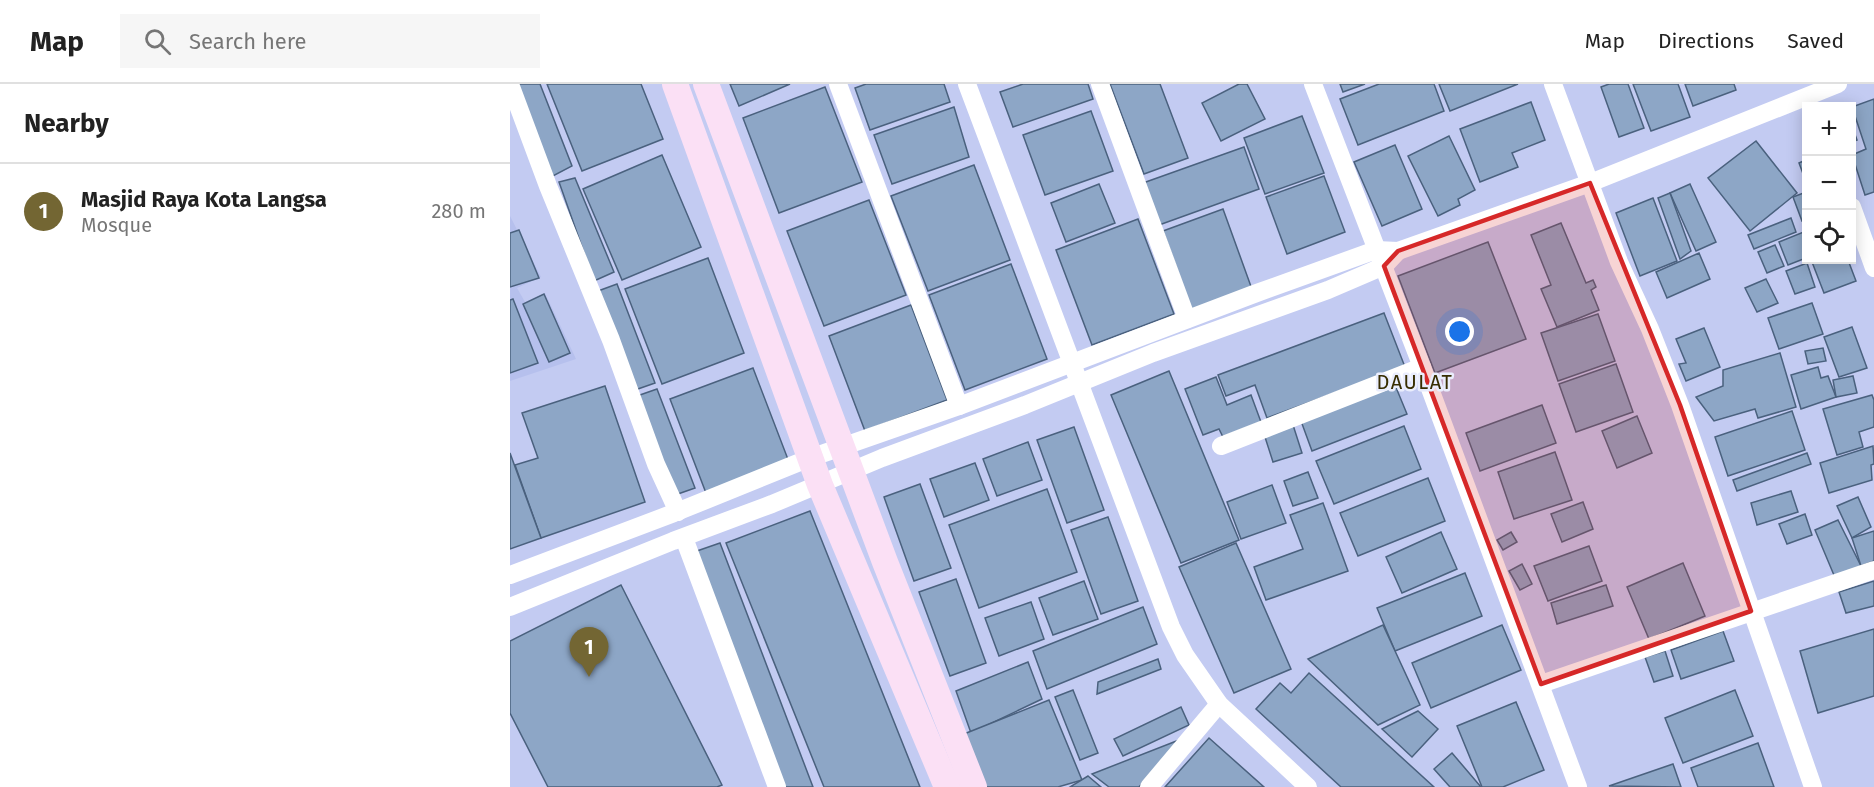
<!DOCTYPE html>
<meta charset="utf-8">
<style>
:root{--surface:#fff;--page:#f6f6f6;--text:#222;--muted:#767676;--line:#e0e0e0;--accent:#736633}
body{margin:0;font-family:"Fira Sans",sans-serif;background:var(--page);color:var(--text)}
.controls{position:absolute;right:18px;top:18px;display:grid;overflow:hidden;border-radius:0px;box-shadow:0 3px 15px #0003}
.controls button{width:54px;height:54px;display:grid;place-items:center;padding:0;border:0;border-bottom:2px solid var(--line);background:var(--surface);color:var(--text);font:30px sans-serif}
.you{position:absolute;left:950px;top:248px;width:21px;height:21px;margin:-15px;border:4px solid #fff;border-radius:50%;background:#1a73e8;box-shadow:0 0 0 9px #1a73e833}
.badge{display:grid;place-items:center;width:39px;height:39px;border-radius:50%;background:var(--accent);color:#fff;font-size:20px;font-weight:700}
.pin{position:absolute;translate:-50% -50px;filter:drop-shadow(0 2px 3px #0008)}
.pin::after{content:'';position:absolute;top:32px;width:21px;height:18px;background:inherit;clip-path:polygon(0 0,100% 0,50% 100%)}
.list{margin:0;padding:0;list-style:none}
h2{display:flex;justify-content:space-between;align-items:center;height:78px;margin:0;padding:0 24px;font-size:26px}
h2 small{font-size:20px;font-weight:400;color:var(--muted)}
.list li{display:grid;grid-template-columns:39px 1fr auto;gap:18px;align-items:center;box-sizing:border-box;height:96px;padding:0 24px;border-top:2px solid var(--line)}
.list b{display:block;font-size:22px;white-space:nowrap}
.list p{margin:0;font-size:20px;white-space:nowrap;color:var(--muted)}
.list em{font-size:20px;font-style:normal;color:var(--muted)}
.icon{flex:none;width:33px;height:33px;fill:none;stroke:currentColor;stroke-width:2;stroke-linecap:round;stroke-linejoin:round}
.map{position:relative;flex:none;width:1364px;height:703px;overflow:hidden}
header{display:flex;align-items:center;gap:36px;box-sizing:border-box;height:84px;padding:0 30px;background:var(--surface);border-bottom:2px solid var(--line)}
header strong{font-size:28px}
nav{display:flex;gap:33px;margin-inline-start:auto;font-size:21px}
.search{width:420px;height:54px;background:var(--page);display:flex;align-items:center;gap:15px;box-sizing:border-box;padding:0 21px;border-radius:0px;color:var(--muted);font-size:22px}
main{display:flex}
aside{flex:1;background:var(--surface)}
.map>svg:first-child{display:block}
.built{fill:#b6c0ed}
.building{fill:#8da6c6;stroke:#4a617e;stroke-width:1.5}
.lines{fill:none;stroke-linecap:round;stroke-linejoin:round}
.minor{stroke:#fff;stroke-width:18}
.secondary{stroke:#fbe0f5;stroke-width:26}
.marked{fill:#d62828;fill-opacity:0.2;stroke:#d62828;stroke-width:4.5;stroke-linejoin:round}
.labels{text-anchor:middle;stroke-width:5;stroke-linejoin:round;paint-order:stroke}
.quarter-label{font-size:20px;letter-spacing:1.5px;fill:#372d01;stroke:#eaedfd}
</style>
<header>
<strong>Map</strong>
<div class="search"><svg class="icon" aria-label="search" viewBox="0 0 24 24"><circle cx="10" cy="10" r="6"/><path d="M15 15l6 6"/></svg>Search here</div>
<nav><a>Map</a><a>Directions</a><a>Saved</a></nav>
</header>
<main>
<aside>
<h2>Nearby<small></small></h2>
<ul class="list">
<li><span class="badge">1</span><div><b>Masjid Raya Kota Langsa</b><p>Mosque</p></div><em>280 m</em></li>
</ul>
</aside>
<div class="map">
<svg width="1364" height="703" viewBox="0 0 1364 703">
<rect width="100%" height="100%" fill="#c3cbf2"/>
<polygon class="built" points="0,132 31,193 7,204 15,218 35,209 66,275 0,297"/>
<g class="building">
<polygon points="8,0 30,0 62,82 41,93"/>
<polygon points="37,0 131,0 153,55 72,87"/>
<polygon points="220,0 280,0 229,22"/>
<polygon points="356,0 434,0 440,18 360,46 345,4"/>
<polygon points="513,0 578,0 583,15 503,43 490,8"/>
<polygon points="600,0 650,0 678,74 634,90"/>
<polygon points="729,0 737,0 755,35 711,57 692,19"/>
<polygon points="830,0 855,0 833,8"/>
<polygon points="869,0 924,0 934,27 848,61 830,15"/>
<polygon points="929,0 1008,0 940,27"/>
<polygon points="1099,0 1118,0 1134,44 1109,53 1091,3"/>
<polygon points="1123,0 1168,0 1180,33 1141,47"/>
<polygon points="1175,0 1224,0 1226,6 1183,22"/>
<polygon points="315,3 352,98 269,129 233,34"/>
<polygon points="1364,15 1364,108 1355,111 1342,71 1356,65 1342,23"/>
<polygon points="1021,18 1035,56 1002,69 1008,83 970,98 950,45"/>
<polygon points="444,23 459,73 382,100 364,51"/>
<polygon points="581,27 603,87 535,111 513,51"/>
<polygon points="792,32 814,89 755,110 734,54"/>
<polygon points="1342,42 1347,56 1342,58"/>
<polygon points="939,52 965,106 948,115 950,121 928,132 898,72"/>
<polygon points="1246,57 1287,109 1240,147 1198,94"/>
<polygon points="885,61 912,125 872,142 844,78"/>
<polygon points="734,63 749,105 649,141 633,99"/>
<polygon points="152,71 191,163 112,196 73,105"/>
<polygon points="1296,76 1296,95 1295,95 1289,79"/>
<polygon points="464,81 500,176 418,207 381,112"/>
<polygon points="814,92 835,148 777,170 756,113"/>
<polygon points="65,94 104,188 84,197 49,98"/>
<polygon points="589,100 605,139 556,158 541,119"/>
<polygon points="1180,100 1206,158 1186,167 1160,109"/>
<polygon points="1296,108 1296,136 1292,137 1283,113"/>
<polygon points="1160,109 1181,167 1170,175 1148,114"/>
<polygon points="1143,114 1167,177 1130,192 1106,129"/>
<polygon points="359,116 396,211 314,242 277,147"/>
<polygon points="713,125 743,208 683,230 653,147"/>
<polygon points="1281,134 1286,148 1244,165 1238,151"/>
<polygon points="628,135 664,230 582,261 546,166"/>
<polygon points="1051,139 1076,199 1083,196 1086,203 1081,206 1089,226 1047,243 1031,205 1041,201 1021,151"/>
<polygon points="9,146 29,194 0,203 0,149"/>
<polygon points="1296,147 1296,174 1278,181 1269,158"/>
<polygon points="978,158 1016,255 925,289 888,192"/>
<polygon points="1265,161 1274,182 1257,189 1248,168"/>
<polygon points="1189,169 1200,195 1157,214 1146,188"/>
<polygon points="198,174 234,269 152,300 115,205"/>
<polygon points="1308,176 1338,176 1346,197 1314,209 1302,178"/>
<polygon points="1297,179 1305,203 1285,210 1276,187"/>
<polygon points="501,180 537,275 455,306 419,211"/>
<polygon points="1256,195 1268,219 1247,228 1235,204"/>
<polygon points="107,200 145,299 125,306 88,207"/>
<polygon points="34,210 60,269 39,278 13,220"/>
<polygon points="3,215 28,279 0,289 0,216"/>
<polygon points="1302,219 1313,250 1269,265 1258,234"/>
<polygon points="401,221 437,316 355,347 319,252"/>
<polygon points="874,229 895,283 757,334 745,301 716,312 708,291"/>
<polygon points="1088,230 1105,277 1048,297 1031,249"/>
<polygon points="1342,243 1357,284 1329,293 1314,253"/>
<polygon points="1194,244 1210,283 1176,297 1169,280 1176,279 1166,255"/>
<polygon points="1313,264 1316,277 1298,280 1295,267"/>
<polygon points="1270,269 1286,323 1248,334 1245,325 1204,337 1186,313 1213,302 1213,286"/>
<polygon points="1106,280 1123,328 1066,348 1049,300"/>
<polygon points="1308,283 1311,294 1318,292 1326,313 1291,325 1281,291"/>
<polygon points="243,284 279,378 196,409 160,315"/>
<polygon points="659,287 729,456 671,479 601,311"/>
<polygon points="1343,292 1347,309 1326,313 1323,296"/>
<polygon points="706,293 717,321 741,311 751,338 713,353 709,345 693,351 675,305"/>
<polygon points="885,301 897,330 802,367 791,337"/>
<polygon points="95,302 135,418 31,454 5,381 28,374 12,329"/>
<polygon points="147,305 185,404 165,411 127,312"/>
<polygon points="1362,311 1364,316 1364,343 1349,348 1353,363 1327,371 1313,325"/>
<polygon points="1032,321 1046,359 970,387 956,349"/>
<polygon points="1282,327 1295,366 1218,392 1205,353"/>
<polygon points="1127,332 1142,369 1107,384 1092,347"/>
<polygon points="783,341 792,369 763,378 754,350"/>
<polygon points="894,342 911,385 824,420 806,377"/>
<polygon points="564,343 594,426 557,439 527,356"/>
<polygon points="518,358 532,396 487,412 473,375"/>
<polygon points="1363,362 1364,380 1361,381 1362,396 1319,409 1310,379"/>
<polygon points="1045,368 1062,416 1004,435 988,388"/>
<polygon points="0,369 31,454 0,465"/>
<polygon points="1297,369 1301,380 1227,407 1223,396"/>
<polygon points="465,379 479,416 434,433 420,395"/>
<polygon points="798,388 808,414 783,422 774,397"/>
<polygon points="918,394 935,437 848,472 830,429"/>
<polygon points="410,400 441,484 404,497 374,413"/>
<polygon points="762,401 776,439 731,455 717,418"/>
<polygon points="537,405 567,488 469,524 439,441"/>
<polygon points="1281,407 1288,428 1247,441 1241,419"/>
<polygon points="1348,413 1361,443 1342,454 1327,422"/>
<polygon points="1073,418 1083,445 1052,458 1041,430"/>
<polygon points="813,419 838,487 756,516 744,483 793,465 780,431"/>
<polygon points="300,427 410,703 314,703 216,459"/>
<polygon points="1295,430 1302,451 1277,460 1269,440"/>
<polygon points="598,433 628,517 591,530 561,446"/>
<polygon points="1328,436 1351,482 1326,496 1305,446"/>
<polygon points="1364,447 1364,477 1351,482 1342,454"/>
<polygon points="931,448 947,485 892,509 876,473"/>
<polygon points="1001,448 1007,458 993,466 987,456"/>
<polygon points="210,459 303,703 274,703 184,468"/>
<polygon points="726,459 781,585 724,609 669,483"/>
<polygon points="1079,462 1092,497 1038,517 1024,482"/>
<polygon points="1173,479 1195,532 1139,555 1117,503"/>
<polygon points="1012,480 1022,500 1010,506 999,487"/>
<polygon points="955,489 972,532 885,567 867,524"/>
<polygon points="446,495 476,579 440,592 409,508"/>
<polygon points="574,497 588,535 543,551 529,514"/>
<polygon points="1364,497 1364,522 1336,529 1329,508"/>
<polygon points="111,501 212,701 207,703 38,703 0,629 0,557"/>
<polygon points="1096,501 1103,522 1047,540 1041,519"/>
<polygon points="521,518 534,555 489,572 475,534"/>
<polygon points="633,523 647,560 537,605 523,567"/>
<polygon points="873,541 910,621 868,641 798,575"/>
<polygon points="992,541 1011,586 921,624 902,579"/>
<polygon points="1364,545 1364,612 1308,629 1290,567"/>
<polygon points="1213,547 1224,577 1171,595 1161,566"/>
<polygon points="1155,567 1163,592 1144,598 1135,573"/>
<polygon points="648,575 651,585 587,610 588,598"/>
<polygon points="518,578 532,615 461,649 446,607"/>
<polygon points="799,589 924,703 831,703 746,625 770,599 781,609"/>
<polygon points="563,606 588,669 570,676 545,613"/>
<polygon points="1225,606 1243,652 1173,679 1155,634"/>
<polygon points="539,616 572,696 548,703 476,703 454,650"/>
<polygon points="1006,618 1034,686 993,703 972,703 947,642"/>
<polygon points="671,623 679,641 613,672 604,655"/>
<polygon points="908,627 928,645 902,673 872,645"/>
<polygon points="699,654 754,703 655,703"/>
<polygon points="669,656 629,703 599,703 582,690"/>
<polygon points="1248,659 1264,703 1188,703 1181,684"/>
<polygon points="942,669 971,703 940,703 924,685"/>
<polygon points="1163,680 1171,703 1099,702"/>
<polygon points="578,692 591,703 560,703"/>
</g>
<g class="lines">
<g class="minor">
<polyline points="0,0 38,102 101,256 146,380 168,428"/>
<polyline points="328,0 449,322"/>
<polyline points="457,0 661,543 675,571 709,620 798,703"/>
<polyline points="590,0 677,235"/>
<polyline points="803,0 912,283 1068,703"/>
<polyline points="1043,0 1109,178 1140,245 1170,321 1303,703"/>
<polyline points="1342,123 1364,184"/>
<polyline points="711,362 912,283"/>
<polyline points="174,454 267,703"/>
<polyline points="0,491 164,429 300,374 449,322 744,210 866,166 888,167 1080,99 1328,0"/>
<polyline points="0,523 163,457 262,420 372,374 515,321 643,269 818,206 874,182 888,167"/>
<polyline points="1031,600 1364,486"/>
<polyline points="639,703 709,620"/>
</g>
<g class="secondary">
<polyline points="165,0 310,401 437,703"/>
<polyline points="196,0 375,478 464,703"/>
</g>
</g>
<path class="marked" d="M1080,99L1170,321L1241,527L1031,600L874,182L888,167Z"/>
<g class="labels">
<g class="quarter-label">
<text x="905" y="305">DAULAT</text>
</g>
</g>
</svg>
<div class="controls">
<button>+</button>
<button>−</button>
<button><svg class="icon" aria-label="locate" viewBox="0 0 24 24"><circle cx="12" cy="12" r="6"/><path d="M12 2v4M12 18v4M2 12h4M18 12h4"/></svg></button>
</div>
<div class="you"></div>
<div class="pin badge" style="left:79px;top:593px">1</div>
</div>
</main>
